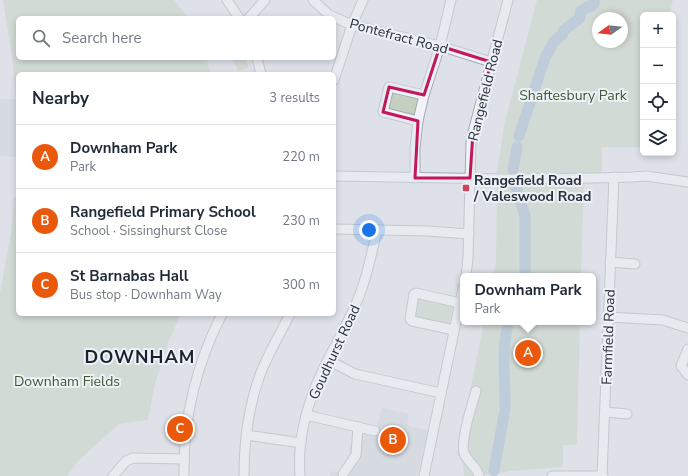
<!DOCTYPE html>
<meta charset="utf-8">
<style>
:root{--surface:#fff;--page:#f6f6f7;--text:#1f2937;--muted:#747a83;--line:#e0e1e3;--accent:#ea580c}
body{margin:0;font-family:"Nunito Sans",sans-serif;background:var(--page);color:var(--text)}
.controls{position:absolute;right:12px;top:12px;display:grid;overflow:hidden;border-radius:6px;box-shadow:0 2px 6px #0003}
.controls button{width:36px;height:36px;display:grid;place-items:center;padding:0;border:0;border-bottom:1px solid var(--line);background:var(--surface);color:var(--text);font:20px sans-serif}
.compass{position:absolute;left:592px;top:12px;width:36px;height:36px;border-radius:50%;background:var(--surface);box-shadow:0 2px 6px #0003;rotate:255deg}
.you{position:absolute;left:369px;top:230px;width:14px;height:14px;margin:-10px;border:3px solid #fff;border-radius:50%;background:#1a73e8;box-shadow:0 0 0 6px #1a73e833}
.badge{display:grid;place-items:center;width:26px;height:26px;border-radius:50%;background:var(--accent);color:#fff;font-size:13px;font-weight:700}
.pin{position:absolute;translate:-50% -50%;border:2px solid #fff;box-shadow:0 1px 4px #0006}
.popup{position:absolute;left:460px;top:273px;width:136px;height:52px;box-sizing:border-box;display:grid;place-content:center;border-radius:6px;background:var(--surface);filter:drop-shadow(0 1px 3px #0005);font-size:13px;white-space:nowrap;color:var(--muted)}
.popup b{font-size:15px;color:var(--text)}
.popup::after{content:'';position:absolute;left:50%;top:100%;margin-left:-8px;border:8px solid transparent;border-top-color:var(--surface)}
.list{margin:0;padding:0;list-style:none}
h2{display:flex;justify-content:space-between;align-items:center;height:52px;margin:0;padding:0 16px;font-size:17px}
h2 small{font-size:13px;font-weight:400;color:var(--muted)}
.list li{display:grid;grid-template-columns:26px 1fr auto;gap:12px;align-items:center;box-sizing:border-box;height:64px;padding:0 16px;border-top:1px solid var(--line)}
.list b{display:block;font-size:15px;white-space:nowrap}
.list p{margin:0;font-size:13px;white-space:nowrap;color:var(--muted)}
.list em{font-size:13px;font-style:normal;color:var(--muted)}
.icon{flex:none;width:22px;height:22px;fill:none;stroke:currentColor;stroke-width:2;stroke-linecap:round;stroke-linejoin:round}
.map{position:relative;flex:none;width:688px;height:476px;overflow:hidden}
.search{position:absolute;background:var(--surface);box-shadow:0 2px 6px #0003;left:16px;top:16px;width:320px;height:44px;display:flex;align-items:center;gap:10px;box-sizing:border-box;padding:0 14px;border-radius:6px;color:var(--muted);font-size:15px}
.panel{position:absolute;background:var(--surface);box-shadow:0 2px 6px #0003;left:16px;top:72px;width:320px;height:244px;border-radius:6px}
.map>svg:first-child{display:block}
.built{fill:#ccd1d9}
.green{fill:#c4d1c0;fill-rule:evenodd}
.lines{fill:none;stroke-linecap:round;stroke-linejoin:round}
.river{stroke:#9ab1c7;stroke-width:11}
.minor-casing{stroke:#a4a9b2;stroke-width:11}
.minor{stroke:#f1f3f6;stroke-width:9}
.marked{fill:none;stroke:#c2185b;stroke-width:3;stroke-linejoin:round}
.poi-dot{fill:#cb455c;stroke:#eef1f5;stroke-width:1.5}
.labels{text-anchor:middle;stroke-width:4;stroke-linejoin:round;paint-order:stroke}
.street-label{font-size:14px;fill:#28303e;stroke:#eef1f5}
.park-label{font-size:14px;fill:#3d5935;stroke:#eef1f5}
.poi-label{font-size:14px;font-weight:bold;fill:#28303e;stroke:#eef1f5;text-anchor:start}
.district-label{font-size:18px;font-weight:bold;letter-spacing:1px;fill:#1a222f;stroke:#eef1f5}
</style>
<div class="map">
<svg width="688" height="476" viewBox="0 0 688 476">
<rect width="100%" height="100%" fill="#dee2e8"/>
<g class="built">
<polygon points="0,99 18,99 18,157 0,156"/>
<polygon points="382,408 409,414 407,423 410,427 428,430 418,476 330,476 330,471 341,473 348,459 350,444 358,445 361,434 363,433 374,435"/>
</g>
<g class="green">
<polygon points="3,0 174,0 188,18 18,18 18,58 206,58 211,74 18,74 18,99 16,99 12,57"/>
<path d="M537,0H673L669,15H643V147H602V173H515L514,174H509V173H497L504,125ZM598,18H622V42H598Z"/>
<polygon points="232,58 245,58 249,68 238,71"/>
<polygon points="394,92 419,97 414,118 390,111 388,107 391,94"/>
<polygon points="497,181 584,182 581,276 493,276 496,262"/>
<polygon points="14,197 18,197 18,314 181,314 168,343 155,384 148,420 119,424 79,460 67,476 0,476 0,293 11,232"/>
<polygon points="416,296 454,303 449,326 412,319"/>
<polygon points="484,322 580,322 577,445 563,445 563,467 511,471 479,476 464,476 462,459 457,454"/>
</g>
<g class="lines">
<g class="river">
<polyline points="519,136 545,58 554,41 562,35 564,30 580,18 580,12 587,7 590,7 594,4 594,0"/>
<polyline points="513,170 517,147"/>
<polyline points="515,184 525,216 525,272"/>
<path d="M505,409C506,380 500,350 509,322"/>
<polyline points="494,471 504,415"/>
</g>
<g class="minor-casing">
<g id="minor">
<polyline points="227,0 239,18"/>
<polyline points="313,0 329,15 352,25 440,46 491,62"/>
<polyline points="249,18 265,0"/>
<polyline points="257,58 261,74"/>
<polyline points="334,80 352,25 363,0"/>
<polyline points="418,121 383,112 389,87 424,95"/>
<polyline points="334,176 505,179 595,178 632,177 646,176 688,182"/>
<polyline points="415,178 415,148 418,121 424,95 440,46 451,0"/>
<polyline points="334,229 428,231 469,234"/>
<polyline points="610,262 635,264"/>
<polyline points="466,276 468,258 471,142 473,132 508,0"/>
<polyline points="608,317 663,320 688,328"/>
<polyline points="454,330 412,321 410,319 414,294 416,293 460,303"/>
<polyline points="688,349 681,366 688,375"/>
<polyline points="328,360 355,374 441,393"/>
<path d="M476,391C472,404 460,442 464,453C467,462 477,466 479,476"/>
<polyline points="605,412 627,414"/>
<polyline points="306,415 375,431"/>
<polyline points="246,435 301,443"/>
<polyline points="343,474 356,455 358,427"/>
<polyline points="113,476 126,461 133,458 184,459"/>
<path d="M184,476C183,419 196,365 222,314"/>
<path d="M244,476C244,442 248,408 260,375C268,354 280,334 290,314"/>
<path d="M300,476C297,441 307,403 322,372C332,350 345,329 355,306C366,282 371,256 377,230"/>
<polyline points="424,476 463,288"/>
<polyline points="552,476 603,476"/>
<polyline points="602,476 614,177"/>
</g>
</g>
<use href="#minor" class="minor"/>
</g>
<path d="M0 0H688V476H0ZM440,46L491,62L473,132L470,178H415L418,121L383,112L389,87L424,95Z" fill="#dee2e8" fill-opacity=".55" fill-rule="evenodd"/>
<path class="marked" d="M440,46L491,62L473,132L470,178H415L418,121L383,112L389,87L424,95Z"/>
<rect class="poi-dot" x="462" y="184" width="8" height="8" rx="2"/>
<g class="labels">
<g class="street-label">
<text transform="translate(399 36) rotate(15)" y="5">Pontefract Road</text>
<text transform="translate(485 90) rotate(-76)" y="5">Rangefield Road</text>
<text transform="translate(608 337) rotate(-88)" y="5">Farmfield Road</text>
<text transform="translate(334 352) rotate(-65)" y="5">Goudhurst Road</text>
</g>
<g class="park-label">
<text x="573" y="100">Shaftesbury Park</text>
<text x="67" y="386">Downham Fields</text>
</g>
<g class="poi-label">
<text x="474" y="185">Rangefield Road<tspan x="474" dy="16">/ Valeswood Road</tspan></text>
</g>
<g class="district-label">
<text x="140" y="363">DOWNHAM</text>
</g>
</g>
</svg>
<div class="controls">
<button>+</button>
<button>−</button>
<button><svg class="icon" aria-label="locate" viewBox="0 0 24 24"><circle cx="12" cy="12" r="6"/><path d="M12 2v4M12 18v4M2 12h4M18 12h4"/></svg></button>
<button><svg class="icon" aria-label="layers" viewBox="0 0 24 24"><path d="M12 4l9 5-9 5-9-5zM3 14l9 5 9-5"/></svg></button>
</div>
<svg class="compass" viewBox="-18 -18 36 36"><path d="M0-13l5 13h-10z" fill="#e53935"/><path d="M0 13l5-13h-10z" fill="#747a83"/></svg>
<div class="you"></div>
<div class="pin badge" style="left:528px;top:353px">A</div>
<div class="popup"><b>Downham Park</b>Park</div>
<div class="pin badge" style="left:393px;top:440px">B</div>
<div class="pin badge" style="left:180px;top:429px">C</div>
<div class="search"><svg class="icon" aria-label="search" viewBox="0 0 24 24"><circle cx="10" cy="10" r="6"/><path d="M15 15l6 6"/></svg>Search here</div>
<section class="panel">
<h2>Nearby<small>3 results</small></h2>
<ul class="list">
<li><span class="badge">A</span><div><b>Downham Park</b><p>Park</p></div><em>220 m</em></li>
<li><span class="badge">B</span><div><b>Rangefield Primary School</b><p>School · Sissinghurst Close</p></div><em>230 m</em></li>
<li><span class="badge">C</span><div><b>St Barnabas Hall</b><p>Bus stop · Downham Way</p></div><em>300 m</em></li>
</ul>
</section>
</div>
